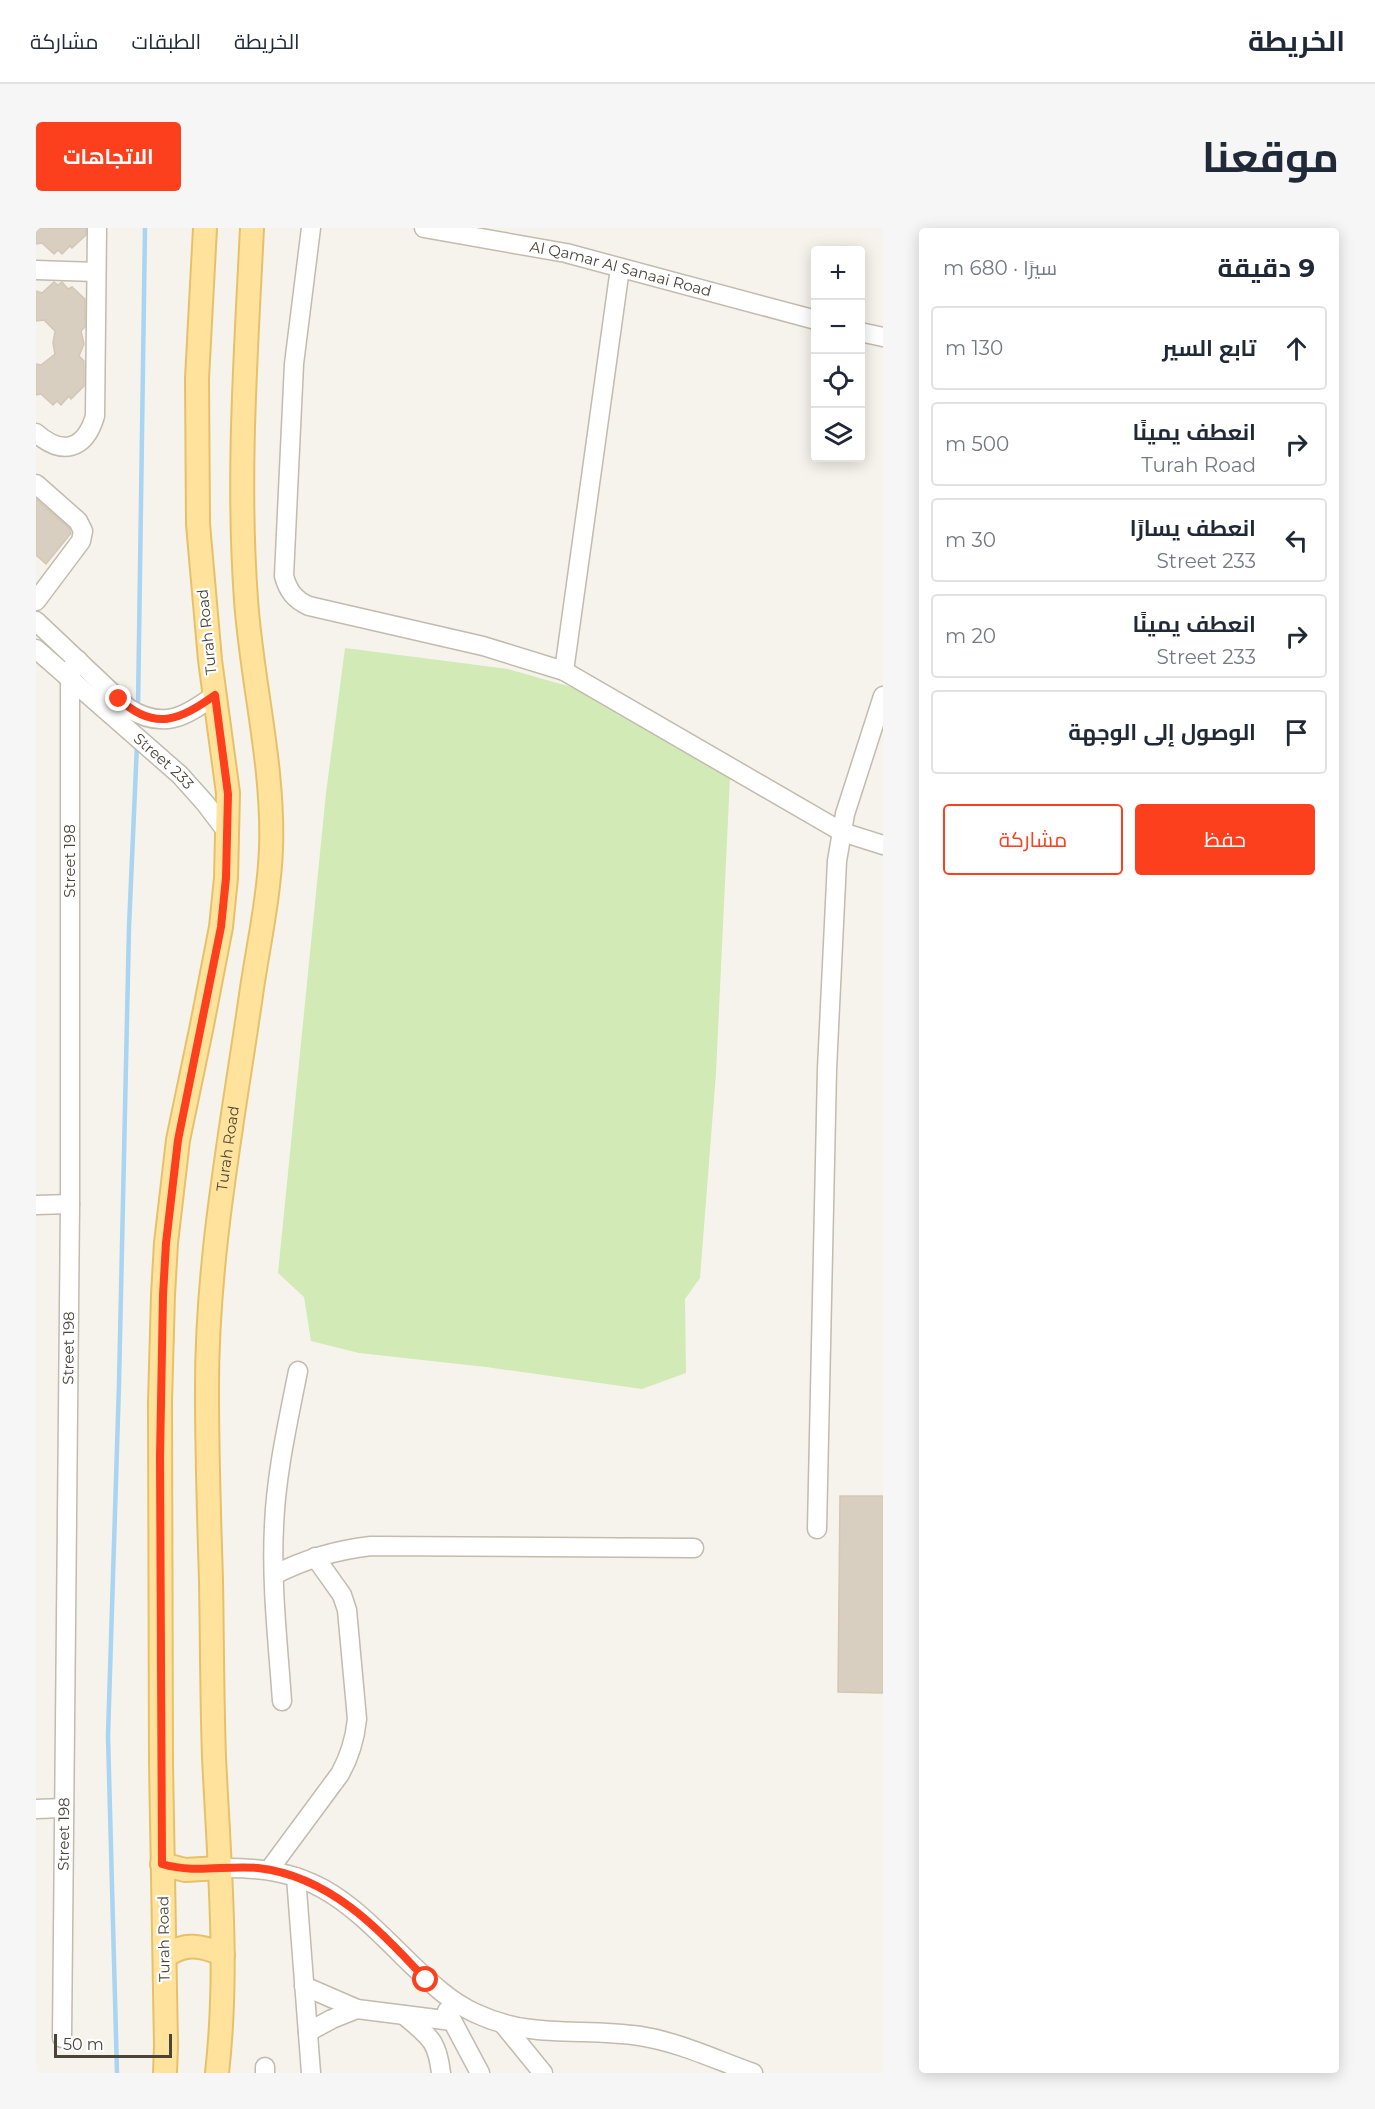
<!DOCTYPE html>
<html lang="ar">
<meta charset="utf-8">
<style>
:root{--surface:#fff;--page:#f6f6f7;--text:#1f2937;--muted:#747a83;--line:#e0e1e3;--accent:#fc3f1d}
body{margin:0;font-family:Montserrat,Cairo,sans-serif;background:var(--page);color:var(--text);direction:rtl}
.controls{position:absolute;right:18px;top:18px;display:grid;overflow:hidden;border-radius:6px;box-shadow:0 3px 15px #0003}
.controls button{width:54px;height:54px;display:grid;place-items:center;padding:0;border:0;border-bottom:2px solid var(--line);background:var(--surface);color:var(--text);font:30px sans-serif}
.scale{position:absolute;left:18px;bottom:15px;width:118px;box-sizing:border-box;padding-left:6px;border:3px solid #4b4439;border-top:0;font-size:16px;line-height:21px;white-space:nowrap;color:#4b4439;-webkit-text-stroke:4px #fff;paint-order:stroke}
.stop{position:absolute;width:18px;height:18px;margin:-14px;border:4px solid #fc3f1d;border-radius:50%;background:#fff}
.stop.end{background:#fc3f1d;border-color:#fff;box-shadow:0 2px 6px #0008}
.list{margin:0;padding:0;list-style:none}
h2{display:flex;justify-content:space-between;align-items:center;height:78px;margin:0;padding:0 24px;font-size:26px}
h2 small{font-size:20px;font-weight:400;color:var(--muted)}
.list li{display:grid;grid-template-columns:39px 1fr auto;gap:18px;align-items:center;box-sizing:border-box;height:84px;margin:0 12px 12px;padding:0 12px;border:2px solid var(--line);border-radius:6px}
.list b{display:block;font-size:22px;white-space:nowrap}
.list p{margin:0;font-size:20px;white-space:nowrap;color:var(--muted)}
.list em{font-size:20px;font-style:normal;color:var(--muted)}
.actions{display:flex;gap:12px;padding:18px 24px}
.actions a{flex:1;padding:14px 0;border:2px solid var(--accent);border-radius:6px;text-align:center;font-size:21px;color:var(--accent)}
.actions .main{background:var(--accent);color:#fff}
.icon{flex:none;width:33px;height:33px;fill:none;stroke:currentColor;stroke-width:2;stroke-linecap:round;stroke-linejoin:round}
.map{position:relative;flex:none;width:847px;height:1845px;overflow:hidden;direction:ltr;border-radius:6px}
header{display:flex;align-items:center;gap:36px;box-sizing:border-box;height:84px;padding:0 30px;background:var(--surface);border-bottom:2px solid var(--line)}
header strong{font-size:28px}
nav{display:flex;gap:33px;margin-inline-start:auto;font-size:21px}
.intro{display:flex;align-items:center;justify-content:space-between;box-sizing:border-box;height:144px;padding:0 36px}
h1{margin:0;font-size:42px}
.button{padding:15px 27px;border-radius:6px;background:var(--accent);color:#fff;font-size:21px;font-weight:700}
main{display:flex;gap:36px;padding:0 36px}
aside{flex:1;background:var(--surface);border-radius:6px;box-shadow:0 3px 15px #0003}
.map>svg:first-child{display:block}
.green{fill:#d2eab5}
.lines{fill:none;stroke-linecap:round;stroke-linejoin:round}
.stream{stroke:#a9d4f2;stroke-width:4.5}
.building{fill:#d8cfc1;stroke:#d3c7b4;stroke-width:1.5}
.minor-casing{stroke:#c2bbae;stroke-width:21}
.major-casing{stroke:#e6c16a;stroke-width:26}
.minor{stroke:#fff;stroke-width:18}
.major{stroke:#ffe39c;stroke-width:22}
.route{stroke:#fc3f1d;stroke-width:8}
.labels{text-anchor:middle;stroke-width:4.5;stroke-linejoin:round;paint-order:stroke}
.street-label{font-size:15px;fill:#4b4439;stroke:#fff}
</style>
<header>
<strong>الخريطة</strong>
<nav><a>الخريطة</a><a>الطبقات</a><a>مشاركة</a></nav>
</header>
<div class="intro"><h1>موقعنا</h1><a class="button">الاتجاهات</a></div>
<main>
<aside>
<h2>9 دقيقة<small>سيرًا · 680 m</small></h2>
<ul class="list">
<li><svg class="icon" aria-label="ahead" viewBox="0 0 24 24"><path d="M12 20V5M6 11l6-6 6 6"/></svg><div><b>تابع السير</b></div><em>130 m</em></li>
<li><svg class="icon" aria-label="right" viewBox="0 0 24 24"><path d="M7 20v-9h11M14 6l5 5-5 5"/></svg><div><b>انعطف يمينًا</b><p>Turah Road</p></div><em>500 m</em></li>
<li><svg class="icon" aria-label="left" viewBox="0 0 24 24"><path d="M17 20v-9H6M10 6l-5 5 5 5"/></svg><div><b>انعطف يسارًا</b><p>Street 233</p></div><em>30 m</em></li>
<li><svg class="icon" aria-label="right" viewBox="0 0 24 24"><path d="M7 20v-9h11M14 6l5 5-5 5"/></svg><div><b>انعطف يمينًا</b><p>Street 233</p></div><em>20 m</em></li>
<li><svg class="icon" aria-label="arrive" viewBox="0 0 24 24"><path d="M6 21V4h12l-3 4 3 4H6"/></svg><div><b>الوصول إلى الوجهة</b></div></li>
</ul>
<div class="actions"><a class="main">حفظ</a><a>مشاركة</a></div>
</aside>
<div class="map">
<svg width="847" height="1845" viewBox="0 0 847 1845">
<rect width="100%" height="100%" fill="#f6f3ec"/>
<polygon class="green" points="309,420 472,441 560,466 694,549 680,845 664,1050 649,1071 650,1145 606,1161 450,1139 323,1125 275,1113 268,1069 242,1045 290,565"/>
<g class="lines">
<g class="stream">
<polyline points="102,480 109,0"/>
<polyline points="81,1845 72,1508 83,1156 93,699 101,516"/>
</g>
</g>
<g class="building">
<polygon points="0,0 50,0 50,7 36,20 34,18 26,26 22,22 18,26 6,15 0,16"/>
<polygon points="18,54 22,57 26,54 32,61 36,59 49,71 49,99 45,103 48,116 43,128 48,133 48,158 35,171 33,168 25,177 21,173 17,177 5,166 0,167 0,136 5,137 19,126 17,115 19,103 8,92 0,93 0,63 6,65"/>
<polygon points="0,271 33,300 35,305 10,336 0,327"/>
<polygon points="804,1268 847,1268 847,1465 802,1464"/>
</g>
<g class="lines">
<g class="minor-casing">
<g id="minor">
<path d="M275,0L258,136L248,348C252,363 259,372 273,378L447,418L528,443L806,604L847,617"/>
<path id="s1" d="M388,0L530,25L780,92"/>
<polyline points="0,42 60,44"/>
<polyline points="824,104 847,109"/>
<path d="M0,205C26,228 49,222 59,188L61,0"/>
<polyline points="0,256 42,293 47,303 45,313 0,373"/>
<path d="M0,393L92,480C127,502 149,489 179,467"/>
<path id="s2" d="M0,421L144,547L169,575L191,604"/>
<polyline points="528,443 584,40"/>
<polyline points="0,977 34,976"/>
<polyline points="781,1301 791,841 801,633 809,586 847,468"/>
<path d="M238,1347C269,1331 300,1322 335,1318L658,1320"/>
<path d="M246,1473C242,1415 235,1356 238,1298C240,1246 252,1194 262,1143"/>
<polyline points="0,1581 28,1580"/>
<path d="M183,1640C280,1638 309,1671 374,1735C395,1755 413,1773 439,1785C496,1812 545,1799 604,1808C643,1814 680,1832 717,1845"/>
<path d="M233,1642L304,1546C314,1528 319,1511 321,1491L311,1382L306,1367L279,1329"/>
<polyline points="260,1649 275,1845"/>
<polyline points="268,1758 321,1781 416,1793"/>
<polyline points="411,1783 444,1845"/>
<path d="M368,1787C393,1809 401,1811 405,1845"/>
<polyline points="467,1796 507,1845"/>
<polyline points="272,1804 296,1791 321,1781"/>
<path id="s3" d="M26,1810L34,976V450L36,440L42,432"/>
<polyline points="229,1839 229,1845"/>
</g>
</g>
<g class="major-casing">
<g id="major">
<polyline points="126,1636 149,1642 183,1640"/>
<path d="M129,1729C148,1714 166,1717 187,1727"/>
<polyline points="129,1845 130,1818 125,1535 124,1174 127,1067 130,1015 142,912 166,797 185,699 190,650 192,565 174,432 162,296 161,151 169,0"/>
<path id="s4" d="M181,1845C193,1740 183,1634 178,1529C176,1470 176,1411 175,1352C173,1290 171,1228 171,1166C170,1030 197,894 216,760C223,714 233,668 235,621C238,537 216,456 210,372C201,248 210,124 216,0"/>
</g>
</g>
<use href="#minor" class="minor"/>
<use href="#major" class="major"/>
</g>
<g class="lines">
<path class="route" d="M83,471C119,504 144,492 179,467L192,566L190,650L185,699L142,912L130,1015L127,1067L124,1228L126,1636C159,1646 189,1637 222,1640C293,1648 344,1701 390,1752"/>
</g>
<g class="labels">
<g class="street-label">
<text dy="5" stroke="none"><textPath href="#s1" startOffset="201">Al Qamar Al Sanaai Road</textPath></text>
<text transform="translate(171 404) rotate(-96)" y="5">Turah Road</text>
<text dy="5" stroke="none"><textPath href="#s2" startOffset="170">Street 233</textPath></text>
<text transform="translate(34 633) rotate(-90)" y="5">Street 198</text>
<text dy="5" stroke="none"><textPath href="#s4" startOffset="926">Turah Road</textPath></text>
<text dy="5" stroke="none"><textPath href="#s3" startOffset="690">Street 198</textPath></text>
<text dy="5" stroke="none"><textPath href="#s3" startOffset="204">Street 198</textPath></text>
<text transform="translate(128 1711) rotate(-91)" y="5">Turah Road</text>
</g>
</g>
</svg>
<div class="controls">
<button>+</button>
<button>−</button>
<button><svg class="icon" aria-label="locate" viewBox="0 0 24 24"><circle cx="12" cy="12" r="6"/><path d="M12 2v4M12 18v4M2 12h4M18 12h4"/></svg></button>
<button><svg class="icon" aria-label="layers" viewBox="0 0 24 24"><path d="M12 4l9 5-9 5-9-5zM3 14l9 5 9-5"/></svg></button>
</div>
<div class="scale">50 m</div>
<div class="stop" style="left:390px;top:1752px"></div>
<div class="stop end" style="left:83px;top:471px"></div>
</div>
</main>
